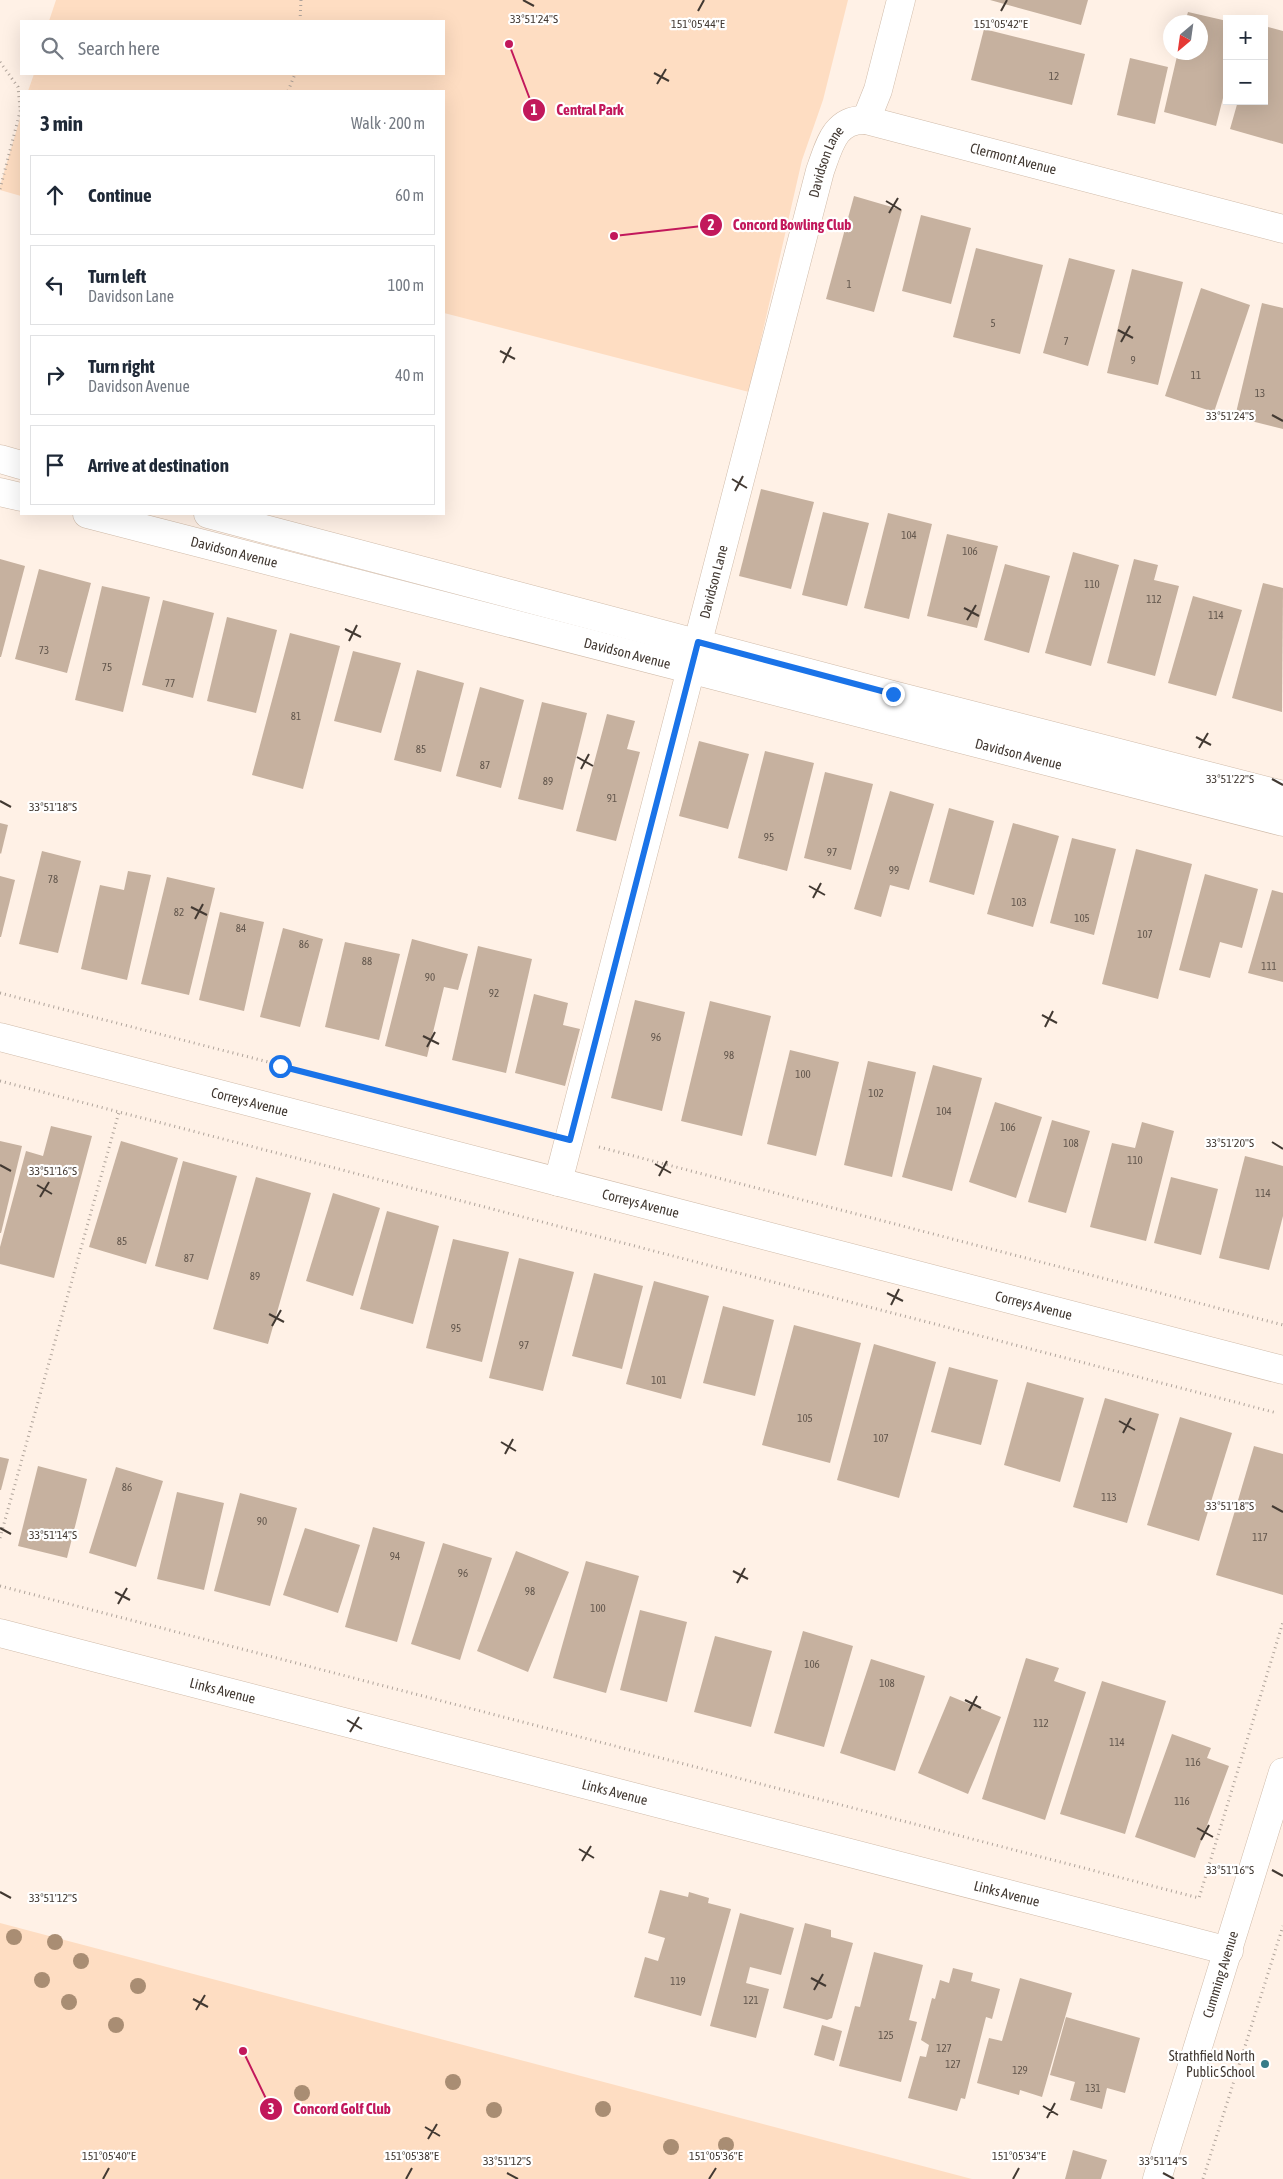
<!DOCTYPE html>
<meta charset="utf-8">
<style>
:root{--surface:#fff;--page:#f6f6f7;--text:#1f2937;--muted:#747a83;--line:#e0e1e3}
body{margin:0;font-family:"Asap Condensed",sans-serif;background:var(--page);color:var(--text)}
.controls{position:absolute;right:15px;top:15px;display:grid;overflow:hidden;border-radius:0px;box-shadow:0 5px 20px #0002}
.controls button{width:45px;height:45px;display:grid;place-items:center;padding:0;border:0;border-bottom:1px solid var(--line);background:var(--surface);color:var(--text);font:25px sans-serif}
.compass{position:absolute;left:1163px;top:15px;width:45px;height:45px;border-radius:50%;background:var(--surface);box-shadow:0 5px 20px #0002;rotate:209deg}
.stop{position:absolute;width:15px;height:15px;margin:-11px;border:4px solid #1a73e8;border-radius:50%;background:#fff}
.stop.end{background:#1a73e8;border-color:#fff;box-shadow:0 1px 5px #0008}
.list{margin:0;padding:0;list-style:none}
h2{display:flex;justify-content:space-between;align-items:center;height:65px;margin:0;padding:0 20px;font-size:21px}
h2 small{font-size:16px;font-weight:400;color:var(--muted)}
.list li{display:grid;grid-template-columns:32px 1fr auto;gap:15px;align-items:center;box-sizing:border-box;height:80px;margin:0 10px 10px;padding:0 10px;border:1px solid var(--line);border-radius:0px}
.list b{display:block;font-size:19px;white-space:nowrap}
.list p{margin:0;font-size:16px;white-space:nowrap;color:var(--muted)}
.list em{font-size:16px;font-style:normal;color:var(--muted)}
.icon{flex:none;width:28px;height:28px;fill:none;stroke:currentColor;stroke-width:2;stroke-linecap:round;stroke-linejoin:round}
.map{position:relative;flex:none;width:1283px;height:2179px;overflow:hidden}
.search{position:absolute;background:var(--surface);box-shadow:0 5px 20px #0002;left:20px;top:20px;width:425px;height:55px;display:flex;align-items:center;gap:12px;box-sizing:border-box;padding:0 18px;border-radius:0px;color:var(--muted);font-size:19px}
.panel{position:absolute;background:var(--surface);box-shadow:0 5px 20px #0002;left:20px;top:90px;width:425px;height:425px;border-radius:0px}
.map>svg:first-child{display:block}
.green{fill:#feddc2}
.building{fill:#c6b19f}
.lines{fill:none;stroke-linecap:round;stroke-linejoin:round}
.minor-casing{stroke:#d0bba9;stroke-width:29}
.path{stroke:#afa39a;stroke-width:3;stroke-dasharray:1 4;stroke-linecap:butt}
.minor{stroke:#fff;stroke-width:28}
.tree{fill:#a98d73}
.route{stroke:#1a73e8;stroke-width:6}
.ticks{fill:none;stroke:#423932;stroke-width:2}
.poi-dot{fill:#367c89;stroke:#fff;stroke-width:2}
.labels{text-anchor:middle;stroke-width:4.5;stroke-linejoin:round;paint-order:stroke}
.number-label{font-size:11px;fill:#63574d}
.street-label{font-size:14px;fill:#423932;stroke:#fff}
.poi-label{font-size:14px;fill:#423932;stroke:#fff;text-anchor:end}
.ticks-label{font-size:12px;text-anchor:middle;fill:#423932;stroke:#fff;stroke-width:4.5;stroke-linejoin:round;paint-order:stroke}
.leader{fill:none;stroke:#c2185b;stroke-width:2}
.callout-dot{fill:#c2185b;stroke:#fff;stroke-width:2}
.mark-label{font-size:15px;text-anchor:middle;font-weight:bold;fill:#fff}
.callout-label{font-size:15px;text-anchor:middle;font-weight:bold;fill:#c2185b;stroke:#fff;stroke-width:4.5;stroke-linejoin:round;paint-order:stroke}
</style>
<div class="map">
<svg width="1283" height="2179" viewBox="0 0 1283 2179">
<rect width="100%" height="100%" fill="#fff1e6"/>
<g class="green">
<polygon points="56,0 848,0 823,100 802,160 749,392 444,313 444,91 28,91 34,74 444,74 444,21 49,21"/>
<polygon points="21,115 21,196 0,190 0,186"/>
<polygon points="0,1923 972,2179 0,2179"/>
</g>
<g class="building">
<polygon points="990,0 1088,0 1081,25"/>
<polygon points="1188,12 1227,21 1227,82 1216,126 1164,112 1178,52 1200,52 1200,22 1185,22"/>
<polygon points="1264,26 1283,31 1283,144 1230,129 1238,101 1264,101"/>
<polygon points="984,29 1085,54 1072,105 971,80"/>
<polygon points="1130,58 1168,67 1155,124 1117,115"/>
<polygon points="854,196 902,210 874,312 826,299"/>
<polygon points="921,215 971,228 951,304 902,291"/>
<polygon points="976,248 1043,265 1020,354 953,337"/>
<polygon points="1069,258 1115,270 1088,366 1043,353"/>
<polygon points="1132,269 1183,282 1158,385 1107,373"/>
<polygon points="1201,288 1250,305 1214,412 1165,396"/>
<polygon points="1262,303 1283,308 1283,429 1235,417"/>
<polygon points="761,489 814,502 791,589 739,576"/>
<polygon points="823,512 869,523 847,606 802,595"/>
<polygon points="888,513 932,524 909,619 864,608"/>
<polygon points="947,534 998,546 977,628 927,616"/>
<polygon points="1073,552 1119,565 1091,666 1045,653"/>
<polygon points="0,559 25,566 1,657 0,657"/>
<polygon points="1134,559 1158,565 1154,580 1179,586 1155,676 1107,663"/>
<polygon points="1005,564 1050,576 1029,653 984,640"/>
<polygon points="39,569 91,583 67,673 15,659"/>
<polygon points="1263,583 1283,588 1282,712 1232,698"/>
<polygon points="102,586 150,597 123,712 75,700"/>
<polygon points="1193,596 1242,610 1216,696 1168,683"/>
<polygon points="163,600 214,613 193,698 142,685"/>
<polygon points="227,617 277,630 256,713 207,701"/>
<polygon points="290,633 340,646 303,789 252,775"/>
<polygon points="353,651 401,663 381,733 334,721"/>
<polygon points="417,670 464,683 441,772 394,760"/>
<polygon points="480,687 524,700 501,788 456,776"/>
<polygon points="542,702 587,713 563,810 518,799"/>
<polygon points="607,714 635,721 627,749 640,752 616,841 576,831"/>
<polygon points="699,741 749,754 728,829 679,816"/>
<polygon points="765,751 814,763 787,871 738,858"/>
<polygon points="825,772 873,784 851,870 804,858"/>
<polygon points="890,791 934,804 909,890 890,885 881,917 854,909"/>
<polygon points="949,808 994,821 974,895 929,882"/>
<polygon points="0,823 8,825 1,854 0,853"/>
<polygon points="1013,823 1059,836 1033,927 987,914"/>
<polygon points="1072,838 1116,849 1094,935 1050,923"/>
<polygon points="1136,849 1192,864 1158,999 1102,984"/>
<polygon points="42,851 81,861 58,953 19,944"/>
<polygon points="128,871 151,875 127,980 81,969 100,885 124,890"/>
<polygon points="1205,874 1258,889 1242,948 1220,942 1210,978 1179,970"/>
<polygon points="0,876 15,880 1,937 0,937"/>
<polygon points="167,877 215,888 189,995 141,984"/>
<polygon points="1272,890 1283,893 1283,982 1248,973"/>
<polygon points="220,912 264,922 244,1011 199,1000"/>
<polygon points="283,928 323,939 300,1027 260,1017"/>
<polygon points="412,939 468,954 458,990 444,987 427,1057 385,1046"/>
<polygon points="345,942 400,954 379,1040 325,1027"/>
<polygon points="478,946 532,959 506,1073 452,1060"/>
<polygon points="534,994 568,1003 563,1025 580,1029 565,1086 515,1073"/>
<polygon points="635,1000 685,1012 662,1111 611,1098"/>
<polygon points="710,1001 771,1016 742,1136 681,1121"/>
<polygon points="790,1050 839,1062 816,1156 767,1144"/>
<polygon points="868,1061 916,1072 892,1177 844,1165"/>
<polygon points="933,1065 982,1078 952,1191 902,1177"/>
<polygon points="995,1102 1042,1117 1016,1198 969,1182"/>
<polygon points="1052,1120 1090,1131 1066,1213 1028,1202"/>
<polygon points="1142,1122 1174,1131 1146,1241 1090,1227 1112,1143 1135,1148"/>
<polygon points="51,1126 92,1136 54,1278 0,1264 0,1247 26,1151 43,1156"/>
<polygon points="0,1141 22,1146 1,1233 0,1233"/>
<polygon points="121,1141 178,1158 146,1264 89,1247"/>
<polygon points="1245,1156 1283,1166 1283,1216 1269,1270 1219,1258"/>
<polygon points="183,1161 237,1176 208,1280 155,1266"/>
<polygon points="256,1177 311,1193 268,1344 213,1329"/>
<polygon points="1171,1177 1218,1189 1201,1255 1154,1243"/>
<polygon points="333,1193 380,1208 353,1296 306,1281"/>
<polygon points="387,1211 439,1226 413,1324 360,1309"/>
<polygon points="453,1239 509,1252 482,1362 426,1348"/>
<polygon points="519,1258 574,1272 543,1391 489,1378"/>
<polygon points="594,1273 643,1286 622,1369 572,1356"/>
<polygon points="654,1281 709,1296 681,1399 626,1384"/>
<polygon points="723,1306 774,1320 755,1396 703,1383"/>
<polygon points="794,1325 861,1343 830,1463 762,1445"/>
<polygon points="874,1344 936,1362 899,1498 837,1480"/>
<polygon points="949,1367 998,1380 981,1445 931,1432"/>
<polygon points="1027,1382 1084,1398 1060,1482 1004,1465"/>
<polygon points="1105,1398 1159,1414 1127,1523 1073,1507"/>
<polygon points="1180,1417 1232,1433 1199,1541 1147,1525"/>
<polygon points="1254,1446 1283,1454 1283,1595 1216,1575"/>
<polygon points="0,1457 9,1459 1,1490 0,1490"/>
<polygon points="38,1466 87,1479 67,1558 18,1546"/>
<polygon points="116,1467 163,1481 136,1567 89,1553"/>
<polygon points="177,1492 224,1503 204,1590 157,1579"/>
<polygon points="240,1493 297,1508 270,1606 214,1591"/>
<polygon points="373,1527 425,1542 397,1642 345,1627"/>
<polygon points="305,1528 360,1545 338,1613 283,1595"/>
<polygon points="443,1543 492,1558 460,1660 411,1644"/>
<polygon points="516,1551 569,1572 528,1672 477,1651"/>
<polygon points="586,1561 639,1576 606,1693 553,1678"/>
<polygon points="640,1610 687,1622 667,1702 620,1690"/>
<polygon points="803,1631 853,1646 824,1747 774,1733"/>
<polygon points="715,1636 772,1651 751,1727 694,1712"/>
<polygon points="1026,1658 1059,1668 1054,1681 1086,1692 1045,1820 982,1799"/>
<polygon points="871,1659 925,1676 895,1771 840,1753"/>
<polygon points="1102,1681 1166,1701 1125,1834 1060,1814"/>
<polygon points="950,1696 1001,1717 968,1794 918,1773"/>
<polygon points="1172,1734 1211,1748 1207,1758 1229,1766 1195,1858 1135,1837"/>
<polygon points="660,1890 688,1897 689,1892 709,1898 708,1903 731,1909 701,2016 634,1997 645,1957 658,1961 665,1938 648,1933"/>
<polygon points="740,1913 794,1928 781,1975 750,1967 746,1983 769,1989 756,2038 710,2026"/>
<polygon points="805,1923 831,1930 831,1937 853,1943 832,2018 827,2020 783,2008"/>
<polygon points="874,1952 923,1965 909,2020 917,2022 901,2082 839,2066 855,2006 860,2007"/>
<polygon points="953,1968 973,1973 971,1981 1000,1989 992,2019 986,2017 965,2099 961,2098 957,2111 908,2098 920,2056 926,2057 929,2045 921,2040 932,1998 935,1999 940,1980 949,1983"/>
<polygon points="1020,1978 1072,1993 1042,2097 1020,2090 1019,2095 977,2083 989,2038 1002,2041"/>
<polygon points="1066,2017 1140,2038 1125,2093 1107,2088 1102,2109 1070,2100 1075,2082 1050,2075"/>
<polygon points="822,2025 842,2031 834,2061 814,2055"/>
<polygon points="1073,2150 1107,2160 1101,2179 1065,2179"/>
</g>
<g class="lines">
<g class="minor-casing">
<g id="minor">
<polyline points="866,120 878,90 901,0"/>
<polyline points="0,459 21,465"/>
<polyline points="0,492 21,497"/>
<path id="s1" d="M87,514L1283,822"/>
<polyline points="208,514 893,695 1283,795"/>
<path id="s2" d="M0,1037L1283,1370"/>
<path id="s3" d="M558,1182L820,171C829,146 835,118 866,120L1283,229"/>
<path id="s4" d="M0,1633L1229,1951"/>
<path id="s5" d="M1157,2179L1283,1772"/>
</g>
</g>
<g class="path">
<polyline points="300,21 301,0"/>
<polyline points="0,62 18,87 20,108"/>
<polyline points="288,91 295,74"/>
<polyline points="0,189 21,108"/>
<polyline points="0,993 540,1132"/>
<polyline points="0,1081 1277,1413"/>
<polyline points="599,1147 1283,1325"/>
<polyline points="0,1538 119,1112"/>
<polyline points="0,1586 1199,1898 1283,1622"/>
<polyline points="1203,2179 1283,1926"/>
</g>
<use href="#minor" class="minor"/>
</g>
<g class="tree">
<circle cx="14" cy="1937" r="8"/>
<circle cx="55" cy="1942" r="8"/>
<circle cx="81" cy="1961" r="8"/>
<circle cx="42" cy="1980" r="8"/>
<circle cx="138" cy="1986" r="8"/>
<circle cx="69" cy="2002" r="8"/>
<circle cx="116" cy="2025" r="8"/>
<circle cx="453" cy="2082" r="8"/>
<circle cx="302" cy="2093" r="8"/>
<circle cx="603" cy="2109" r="8"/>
<circle cx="494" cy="2110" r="8"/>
<circle cx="726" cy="2145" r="8"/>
<circle cx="671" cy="2147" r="8"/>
</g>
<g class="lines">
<polyline class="route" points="280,1066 570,1140 698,642 893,694"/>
</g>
<path class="ticks" d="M523,0L534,6M698,11L704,0M1001,11L1007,0M654,73L669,81M657,84L666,69M886,201L901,210M889,213L898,198M1118,330L1133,338M1121,342L1130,326M500,351L515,359M503,363L511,347M1272,415L1283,421M732,479L747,488M735,491L743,476M964,608L979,616M967,620L976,605M345,629L361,637M349,641L357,625M1196,737L1211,745M1199,748L1208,733M577,757L593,766M581,769L589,754M1272,779L1283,785M0,801L11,807M809,886L825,895M813,898L821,883M191,907L207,915M195,919L203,904M1042,1015L1057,1023M1045,1027L1053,1011M423,1036L439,1044M427,1047L435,1032M1272,1142L1283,1149M655,1164L671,1173M0,1165L11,1171M659,1176L667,1161M37,1185L52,1194M40,1197L49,1182M887,1293L903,1301M891,1305L899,1289M269,1314L284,1322M272,1326L281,1310M1119,1421L1135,1430M1123,1433L1131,1418M501,1442L516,1451M505,1454L513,1439M1272,1506L1283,1512M0,1528L11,1534M733,1571L748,1579M737,1583L745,1568M115,1592L130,1600M118,1604L127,1588M965,1700L981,1708M969,1711L977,1696M347,1720L362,1729M350,1732L359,1717M1197,1828L1213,1837M1201,1840L1209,1825M579,1849L594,1858M582,1861L591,1846M1272,1870L1283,1876M0,1892L11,1898M811,1978L826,1986M814,1990L823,1974M193,1999L208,2007M196,2010L205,1995M1043,2106L1058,2115M1047,2118L1055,2103M425,2127L440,2136M428,2139L437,2124M507,2173L518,2179M1163,2173L1174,2179M103,2179L109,2168M406,2179L412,2168M709,2179L716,2168M1013,2179L1019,2168"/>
<circle class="poi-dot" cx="1265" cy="2064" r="5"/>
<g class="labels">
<g class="number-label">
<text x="1054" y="80">12</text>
<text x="849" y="288">1</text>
<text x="993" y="327">5</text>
<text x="1066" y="345">7</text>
<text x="1133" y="364">9</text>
<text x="1196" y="379">11</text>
<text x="1260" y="397">13</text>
<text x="909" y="539">104</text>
<text x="970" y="555">106</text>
<text x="1092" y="588">110</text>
<text x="1154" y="603">112</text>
<text x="1216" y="619">114</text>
<text x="44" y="654">73</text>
<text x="107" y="671">75</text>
<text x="170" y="687">77</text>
<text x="296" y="720">81</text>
<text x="421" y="753">85</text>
<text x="485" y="769">87</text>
<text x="548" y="785">89</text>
<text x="612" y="802">91</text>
<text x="769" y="841">95</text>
<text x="832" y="856">97</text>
<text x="894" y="874">99</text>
<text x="53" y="883">78</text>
<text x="1019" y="906">103</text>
<text x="179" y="916">82</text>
<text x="1082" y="922">105</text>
<text x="241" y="932">84</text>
<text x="1145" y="938">107</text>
<text x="304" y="948">86</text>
<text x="367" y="965">88</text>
<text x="1269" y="970">111</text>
<text x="430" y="981">90</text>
<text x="494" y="997">92</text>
<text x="656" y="1041">96</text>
<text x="729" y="1059">98</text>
<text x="803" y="1078">100</text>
<text x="876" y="1097">102</text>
<text x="944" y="1115">104</text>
<text x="1008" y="1131">106</text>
<text x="1071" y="1147">108</text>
<text x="1135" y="1164">110</text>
<text x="1263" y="1197">114</text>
<text x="122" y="1245">85</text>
<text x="189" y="1262">87</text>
<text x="255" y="1280">89</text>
<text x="456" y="1332">95</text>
<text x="524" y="1349">97</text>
<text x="659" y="1384">101</text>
<text x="805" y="1422">105</text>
<text x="881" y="1442">107</text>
<text x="127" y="1491">86</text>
<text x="1109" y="1501">113</text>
<text x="262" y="1525">90</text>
<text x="1260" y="1541">117</text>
<text x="395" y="1560">94</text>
<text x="463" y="1577">96</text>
<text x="530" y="1595">98</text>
<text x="598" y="1612">100</text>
<text x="812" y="1668">106</text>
<text x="887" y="1687">108</text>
<text x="1041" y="1727">112</text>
<text x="1117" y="1746">114</text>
<text x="1193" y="1766">116</text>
<text x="1182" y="1805">116</text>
<text x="678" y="1985">119</text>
<text x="751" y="2004">121</text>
<text x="886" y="2039">125</text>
<text x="944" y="2052">127</text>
<text x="953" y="2068">127</text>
<text x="1020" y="2074">129</text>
<text x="1093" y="2092">131</text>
</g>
<g class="street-label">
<text dy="5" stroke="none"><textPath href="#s3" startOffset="1272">Clermont Avenue</textPath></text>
<text dy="5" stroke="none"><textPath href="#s3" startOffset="1055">Davidson Lane</textPath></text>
<text dy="5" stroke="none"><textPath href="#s1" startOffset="152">Davidson Avenue</textPath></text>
<text dy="5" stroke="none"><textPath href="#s3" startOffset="620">Davidson Lane</textPath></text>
<text dy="5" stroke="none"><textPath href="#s1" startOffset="558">Davidson Avenue</textPath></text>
<text dy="5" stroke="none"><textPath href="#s1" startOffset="962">Davidson Avenue</textPath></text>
<text dy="5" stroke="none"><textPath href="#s2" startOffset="258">Correys Avenue</textPath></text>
<text dy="5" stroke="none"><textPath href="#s2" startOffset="662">Correys Avenue</textPath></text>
<text dy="5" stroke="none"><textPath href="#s2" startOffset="1068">Correys Avenue</textPath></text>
<text dy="5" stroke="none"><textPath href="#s4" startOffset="230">Links Avenue</textPath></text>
<text dy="5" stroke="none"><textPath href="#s4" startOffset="635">Links Avenue</textPath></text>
<text dy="5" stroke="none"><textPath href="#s4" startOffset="1040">Links Avenue</textPath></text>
<text dy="5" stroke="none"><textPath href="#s5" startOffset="214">Cumming Avenue</textPath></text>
</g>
<g class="poi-label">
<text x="1255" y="2061">Strathfield North<tspan x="1255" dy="16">Public School</tspan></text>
</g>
</g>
<g class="ticks-label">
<text x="534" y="23">33°51'24"S</text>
<text x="698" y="28">151°05'44"E</text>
<text x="1001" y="28">151°05'42"E</text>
<text x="1230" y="420">33°51'24"S</text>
<text x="1230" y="783">33°51'22"S</text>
<text x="53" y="811">33°51'18"S</text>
<text x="1230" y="1147">33°51'20"S</text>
<text x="53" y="1175">33°51'16"S</text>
<text x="1230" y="1510">33°51'18"S</text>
<text x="53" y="1539">33°51'14"S</text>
<text x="1230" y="1874">33°51'16"S</text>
<text x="53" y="1902">33°51'12"S</text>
<text x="109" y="2160">151°05'40"E</text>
<text x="412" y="2160">151°05'38"E</text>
<text x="716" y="2160">151°05'36"E</text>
<text x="1019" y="2160">151°05'34"E</text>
<text x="507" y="2165">33°51'12"S</text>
<text x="1163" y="2165">33°51'14"S</text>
</g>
<path class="leader" d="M509 44L534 110M614 236L711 225M243 2051L271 2109"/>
<g class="callout-dot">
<circle cx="509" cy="44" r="5"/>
<circle cx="614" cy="236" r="5"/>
<circle cx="243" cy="2051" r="5"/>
<circle cx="534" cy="110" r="12"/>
<circle cx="711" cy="225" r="12"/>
<circle cx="271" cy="2109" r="12"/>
</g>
<g class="mark-label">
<text x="534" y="115">1</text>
<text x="711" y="230">2</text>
<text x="271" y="2114">3</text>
</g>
<g class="callout-label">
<text x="590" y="115">Central Park</text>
<text x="792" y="230">Concord Bowling Club</text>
<text x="342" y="2114">Concord Golf Club</text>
</g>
</svg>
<div class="controls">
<button>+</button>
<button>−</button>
</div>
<svg class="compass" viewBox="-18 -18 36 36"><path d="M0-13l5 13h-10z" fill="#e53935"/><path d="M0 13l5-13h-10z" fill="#747a83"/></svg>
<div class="stop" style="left:280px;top:1066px"></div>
<div class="stop end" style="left:893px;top:694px"></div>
<div class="search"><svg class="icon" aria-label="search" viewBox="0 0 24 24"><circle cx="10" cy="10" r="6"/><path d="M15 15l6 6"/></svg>Search here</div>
<section class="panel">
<h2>3 min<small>Walk · 200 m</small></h2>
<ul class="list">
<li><svg class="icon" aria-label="ahead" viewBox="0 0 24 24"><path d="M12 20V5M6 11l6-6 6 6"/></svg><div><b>Continue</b></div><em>60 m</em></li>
<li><svg class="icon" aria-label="left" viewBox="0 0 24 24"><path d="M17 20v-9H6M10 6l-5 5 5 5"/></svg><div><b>Turn left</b><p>Davidson Lane</p></div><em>100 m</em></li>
<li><svg class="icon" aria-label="right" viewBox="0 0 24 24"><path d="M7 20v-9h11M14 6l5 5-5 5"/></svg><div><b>Turn right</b><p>Davidson Avenue</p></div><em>40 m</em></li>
<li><svg class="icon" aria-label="arrive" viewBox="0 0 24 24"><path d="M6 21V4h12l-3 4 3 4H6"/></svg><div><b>Arrive at destination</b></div></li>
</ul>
</section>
</div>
